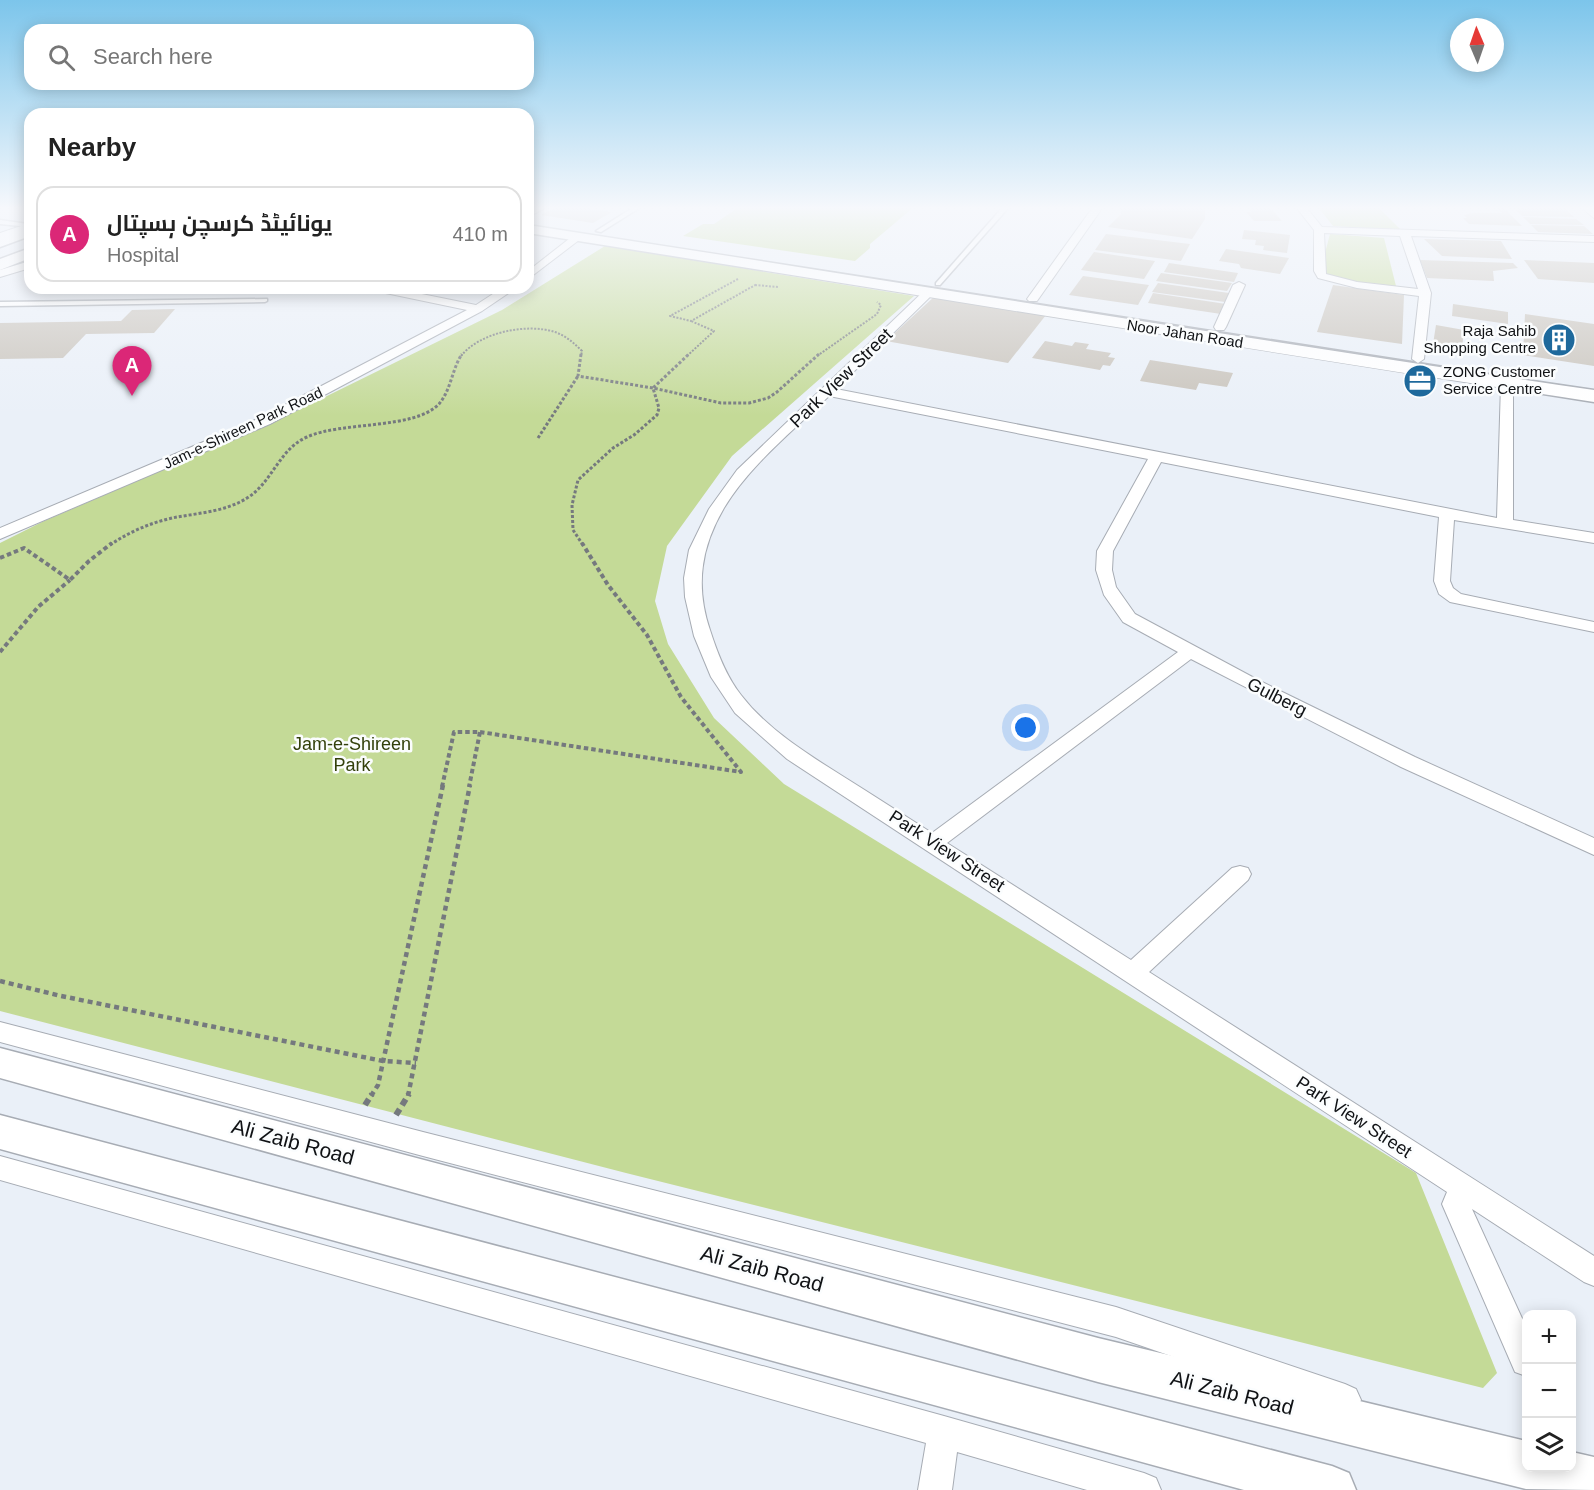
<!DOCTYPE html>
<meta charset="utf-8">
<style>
:root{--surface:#fff;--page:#f2f2f2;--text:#222;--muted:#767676;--line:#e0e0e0;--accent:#db2777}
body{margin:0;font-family:Helvetica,Cairo,sans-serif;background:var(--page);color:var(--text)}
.controls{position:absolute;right:18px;bottom:18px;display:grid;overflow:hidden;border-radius:12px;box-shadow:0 3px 15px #0003}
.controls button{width:54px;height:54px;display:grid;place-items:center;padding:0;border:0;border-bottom:2px solid var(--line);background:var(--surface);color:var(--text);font:30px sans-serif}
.compass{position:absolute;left:1450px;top:18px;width:54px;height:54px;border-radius:50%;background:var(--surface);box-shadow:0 3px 15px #0003;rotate:358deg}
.you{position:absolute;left:1026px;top:728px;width:21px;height:21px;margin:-15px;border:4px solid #fff;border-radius:50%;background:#1a73e8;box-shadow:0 0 0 9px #1a73e833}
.badge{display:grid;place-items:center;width:39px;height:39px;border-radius:50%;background:var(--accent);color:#fff;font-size:20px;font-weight:700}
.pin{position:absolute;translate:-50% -50px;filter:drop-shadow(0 2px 3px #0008)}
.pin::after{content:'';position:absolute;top:32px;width:21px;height:18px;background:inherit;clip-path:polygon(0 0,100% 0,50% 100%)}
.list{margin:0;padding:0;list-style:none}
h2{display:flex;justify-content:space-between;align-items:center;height:78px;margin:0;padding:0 24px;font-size:26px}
h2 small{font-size:20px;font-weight:400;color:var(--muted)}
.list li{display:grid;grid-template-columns:39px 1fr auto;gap:18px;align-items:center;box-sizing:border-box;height:96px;margin:0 12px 12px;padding:0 12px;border:2px solid var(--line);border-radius:18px}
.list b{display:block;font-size:22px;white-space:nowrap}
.list p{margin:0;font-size:20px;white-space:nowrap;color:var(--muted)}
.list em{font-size:20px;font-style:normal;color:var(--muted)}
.icon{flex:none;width:33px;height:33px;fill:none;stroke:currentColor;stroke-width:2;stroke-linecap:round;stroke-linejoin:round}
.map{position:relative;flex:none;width:1594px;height:1490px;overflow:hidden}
.search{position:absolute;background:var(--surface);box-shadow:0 3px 15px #0003;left:24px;top:24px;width:510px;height:66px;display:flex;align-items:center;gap:15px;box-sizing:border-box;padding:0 21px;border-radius:18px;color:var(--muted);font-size:22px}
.panel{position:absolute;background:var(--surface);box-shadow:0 3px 15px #0003;left:24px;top:108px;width:510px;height:186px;border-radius:18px}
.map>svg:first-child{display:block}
.green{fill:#c4da97}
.building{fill:#c9c4bc}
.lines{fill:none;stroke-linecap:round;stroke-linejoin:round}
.lane-casing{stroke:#a7acb4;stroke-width:3}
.street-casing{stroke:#a7acb4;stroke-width:2}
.secondary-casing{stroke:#a7acb4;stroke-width:3}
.path-far4{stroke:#75797e;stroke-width:2;stroke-dasharray:2 1.5;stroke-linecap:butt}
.path-far3{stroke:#75797e;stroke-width:3;stroke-dasharray:3 2;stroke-linecap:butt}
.path-far2{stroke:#75797e;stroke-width:4;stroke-dasharray:4.5 3;stroke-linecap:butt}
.path-far1{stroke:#75797e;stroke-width:4.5;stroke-dasharray:5 4;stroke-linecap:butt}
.path{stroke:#75797e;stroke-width:6;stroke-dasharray:7 4.5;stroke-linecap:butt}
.lane{fill:#fff;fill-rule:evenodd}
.street{fill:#fff;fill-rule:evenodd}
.secondary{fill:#fff;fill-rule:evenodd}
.labels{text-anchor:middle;stroke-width:5;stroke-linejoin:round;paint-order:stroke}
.far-poi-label{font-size:15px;fill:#101215;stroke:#fbfdfe;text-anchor:end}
.far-street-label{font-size:15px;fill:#101215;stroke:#fbfdfe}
.street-label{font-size:18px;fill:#101215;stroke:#fbfdfe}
.park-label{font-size:18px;fill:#33400b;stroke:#fbfdfe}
.near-street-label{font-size:21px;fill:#101215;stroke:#fbfdfe}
</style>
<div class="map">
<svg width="1594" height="1490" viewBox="0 0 1594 1490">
<rect width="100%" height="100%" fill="#eaf0f8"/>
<g class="green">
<polygon points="739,207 914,207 870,244 870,248 855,261 683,236 703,224 714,224"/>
<polygon points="1318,207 1378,207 1401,230 1333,226"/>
<polygon points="1330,234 1384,238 1396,286 1342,280 1320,272"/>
<polygon points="605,246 914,296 732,456 667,546 655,601 668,644 714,718 784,784 1416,1173 1497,1373 1483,1388 626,1173 0,1011 0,543 44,521 274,422 502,310"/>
</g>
<g class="building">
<polygon points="556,207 576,207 612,212 593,223 541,215"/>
<polygon points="1121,207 1205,207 1205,219 1192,239 1108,227 1121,214"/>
<polygon points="1247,207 1269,207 1282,221 1254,221 1246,212 1252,212"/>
<polygon points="1495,207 1503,207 1522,226 1469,224 1463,218 1467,218 1464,215 1473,213 1502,213"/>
<polygon points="1513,207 1563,207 1574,217 1522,216"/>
<polygon points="1523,217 1576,219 1584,225 1530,224"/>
<polygon points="1531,225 1584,226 1593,234 1538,232"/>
<polygon points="1244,230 1290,235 1287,253 1263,250 1264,246 1255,245 1256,240 1242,239"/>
<polygon points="1106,234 1190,244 1181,261 1095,250"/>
<polygon points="1424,239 1501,241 1512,259 1442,256"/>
<polygon points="1226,249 1289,258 1280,274 1241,268 1239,264 1219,261"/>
<polygon points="1094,252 1155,261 1144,279 1081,270"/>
<polygon points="1420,260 1513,263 1518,268 1493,271 1494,281 1427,278"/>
<polygon points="1524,260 1594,263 1594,283 1538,279"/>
<polygon points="1169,263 1238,273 1234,282 1164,272"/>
<polygon points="1161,273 1232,283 1227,291 1156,281"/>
<polygon points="1083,276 1149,285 1138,305 1069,295"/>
<polygon points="1158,283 1229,293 1225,302 1152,292"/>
<polygon points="1333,285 1404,295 1402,344 1317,332"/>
<polygon points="1153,293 1226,304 1221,314 1148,303"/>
<polygon points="935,296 1046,315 1008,363 886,341"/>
<polygon points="1453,304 1508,312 1508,324 1452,316"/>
<polygon points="175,309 154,333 86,334 63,358 0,359 0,323 121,321 132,310"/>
<polygon points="1525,314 1594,324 1594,366 1523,355"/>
<polygon points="1436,325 1464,330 1462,349 1433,344"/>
<polygon points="1045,341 1072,346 1075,342 1089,344 1086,349 1111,353 1108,357 1115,358 1110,366 1103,365 1100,370 1032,358"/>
<polygon points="1150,360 1233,373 1227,387 1199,383 1196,390 1140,381"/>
</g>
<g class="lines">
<g class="lane-casing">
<g id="lane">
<polygon points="634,207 641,207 601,232 596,231"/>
<polygon points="1003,207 1009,207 940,285 936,285 936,283"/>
<polygon points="0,220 28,224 30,227 0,224"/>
<polygon points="267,299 267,301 265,302 0,306 0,302"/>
</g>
</g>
<g class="street-casing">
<g id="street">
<polygon points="534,207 547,207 528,217 528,210"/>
<polygon points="1093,207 1103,207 1037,301 1029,301 1027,299"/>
<path d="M1296,207H1306L1322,227L1594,236V242L1411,236L1431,293L1424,359L1418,363L1412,359L1419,296L1357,288L1318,278L1314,271V230ZM1324,233L1400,236L1418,289L1357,282L1326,274Z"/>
<polygon points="1581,207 1592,207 1594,209 1594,218"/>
<polygon points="30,223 30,229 0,239 0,233"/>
<polygon points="574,235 583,237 528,279 528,271"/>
<polygon points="30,261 30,268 0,277 0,270"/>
<polygon points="1239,282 1245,285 1226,327 1224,330 1216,330 1214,327 1233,285"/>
<polygon points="370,288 392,288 476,305 502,288 516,288 482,311 270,424 0,539 0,528 260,418 467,310 376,291"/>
<path d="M930,288L934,289V293L836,389L1497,518L1501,384L1507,380L1513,384V520L1594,533V543L1454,520L1450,581L1453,588L1461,594L1594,622V632L1450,602L1439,594L1434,581L1439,517L1161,462L1113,551L1112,570L1116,587L1135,614L1258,680L1415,757L1594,838V855L1401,767L1191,659L947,843L1131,960L1232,868L1240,866L1248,868L1251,874L1248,880L1149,972L1594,1256V1286L1584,1282L1472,1209L1526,1327V1376L1515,1372L1442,1204L1447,1192L787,759L735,713L711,677L694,636L685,597L684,578L689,550L709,509L737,470L926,289ZM829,396L1148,459L1097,551L1096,570L1104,595L1123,622L1178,652L932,833C902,814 873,795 844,777C807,754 767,729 741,695C726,676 717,652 710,630C695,586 701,547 724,508C750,465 793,431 829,396Z"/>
<polygon points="0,1022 423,1132 1116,1307 1345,1384 1356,1389 1361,1400 1356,1411 1345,1416 1116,1337 423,1156 0,1042"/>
<polygon points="0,1156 944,1416 1144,1473 1156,1478 1161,1490 1087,1490 957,1452 952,1490 918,1490 926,1443 0,1180"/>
</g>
</g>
<g class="secondary-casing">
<g id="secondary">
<path d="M528,225C883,279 1238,338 1594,390V402C1238,348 883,289 528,233Z"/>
<polygon points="30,227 30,236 0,247 0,237"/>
<polygon points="30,248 30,258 0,270 0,259"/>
<polygon points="0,1048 1098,1338 1526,1441 1526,1468 1572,1468 1572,1452 1594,1457 1594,1490 1526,1489 1098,1382 0,1078"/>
<polygon points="0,1115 1332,1466 1349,1473 1356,1490 1244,1490 0,1149"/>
</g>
</g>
<g class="path-far4">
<polyline points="738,279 670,316 691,321 757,284"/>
<polyline points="755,285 778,287"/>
<path d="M461,356C480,332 527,323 555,332C566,336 574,343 582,351L581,356"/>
<polyline points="687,356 714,331 691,321"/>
<polyline points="817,356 877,314 881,305 877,302"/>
</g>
<g class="path-far3">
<polyline points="581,354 578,376 653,388 721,403 749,403 768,398 777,392 819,354"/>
<polyline points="538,438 578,376"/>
<path d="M110,545C129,532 150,523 172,518C197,513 225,512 247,498C272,483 279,449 307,437C342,421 414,430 439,404C451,390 452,369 462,354"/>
<polyline points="583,545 573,530 572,505 578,480 613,448 634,435 657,415 659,408 653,388 689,354"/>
</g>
<g class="path-far2">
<polyline points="0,558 24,548 70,580 89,561 112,543"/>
<polyline points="0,652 38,607 70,580"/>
<polyline points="480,732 741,772 681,697 647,635 608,585 582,543"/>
<polyline points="442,787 454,732 480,732 469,787"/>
</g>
<g class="path-far1">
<polyline points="0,981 61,996 383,1061 416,1063"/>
<polyline points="371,1096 378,1085 443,785"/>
<polyline points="408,1096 470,785"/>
</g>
<g class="path">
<polyline points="365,1105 372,1094"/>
<polyline points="396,1115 409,1094"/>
</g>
<use href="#lane" class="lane"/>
<use href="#street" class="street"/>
<use href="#secondary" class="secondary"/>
</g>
<linearGradient id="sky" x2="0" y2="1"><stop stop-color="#7cc5eb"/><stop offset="0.5" stop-color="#f6f8fc"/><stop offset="1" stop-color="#f6f8fc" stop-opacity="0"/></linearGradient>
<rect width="1594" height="416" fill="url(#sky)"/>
<defs>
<g id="building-disc" transform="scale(1.725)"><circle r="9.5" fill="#1e699c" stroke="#fbfdfe"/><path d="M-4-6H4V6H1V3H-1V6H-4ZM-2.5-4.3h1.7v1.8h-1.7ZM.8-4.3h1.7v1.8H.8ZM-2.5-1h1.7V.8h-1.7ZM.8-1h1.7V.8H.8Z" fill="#fff"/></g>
<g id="office-disc" transform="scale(1.725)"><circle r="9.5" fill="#1e699c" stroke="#fbfdfe"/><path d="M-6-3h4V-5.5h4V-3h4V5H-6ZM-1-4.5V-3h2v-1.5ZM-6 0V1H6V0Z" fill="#fff"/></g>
</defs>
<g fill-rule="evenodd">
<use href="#building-disc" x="1559" y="340"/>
<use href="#office-disc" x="1420" y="381"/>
</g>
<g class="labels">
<g class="far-poi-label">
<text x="1536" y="336">Raja Sahib<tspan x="1536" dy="17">Shopping Centre</tspan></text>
<text x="1443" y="377" text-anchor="start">ZONG Customer<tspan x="1443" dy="17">Service Centre</tspan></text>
</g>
<g class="far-street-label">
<text transform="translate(1185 334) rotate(9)" y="5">Noor Jahan Road</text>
<text transform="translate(243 428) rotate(-25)" y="5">Jam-e-Shireen Park Road</text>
</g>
<g class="street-label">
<text transform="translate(841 378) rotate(-44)" y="6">Park View Street</text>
<text transform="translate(1277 697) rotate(27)" y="6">Gulberg</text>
<text transform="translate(947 851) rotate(33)" y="6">Park View Street</text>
<text transform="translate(1354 1117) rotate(33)" y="6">Park View Street</text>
</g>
<g class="park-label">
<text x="352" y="750">Jam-e-Shireen<tspan x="352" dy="21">Park</tspan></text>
</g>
<g class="near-street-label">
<text transform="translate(293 1142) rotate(15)" y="7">Ali Zaib Road</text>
<text transform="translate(762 1269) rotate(15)" y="7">Ali Zaib Road</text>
<text transform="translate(1232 1393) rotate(14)" y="7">Ali Zaib Road</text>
</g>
</g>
</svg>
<div class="controls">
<button>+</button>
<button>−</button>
<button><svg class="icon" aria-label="layers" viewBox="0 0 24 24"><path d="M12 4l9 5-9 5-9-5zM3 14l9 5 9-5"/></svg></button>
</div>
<svg class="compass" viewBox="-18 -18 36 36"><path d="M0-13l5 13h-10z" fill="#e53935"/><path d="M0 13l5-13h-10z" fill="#767676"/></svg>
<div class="you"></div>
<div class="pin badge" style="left:132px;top:396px">A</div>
<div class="search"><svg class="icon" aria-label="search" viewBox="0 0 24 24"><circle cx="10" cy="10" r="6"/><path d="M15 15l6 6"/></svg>Search here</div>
<section class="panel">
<h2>Nearby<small></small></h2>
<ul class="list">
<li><span class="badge">A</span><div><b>یونائیٹڈ کرسچن ہسپتال</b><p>Hospital</p></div><em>410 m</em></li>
</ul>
</section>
</div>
